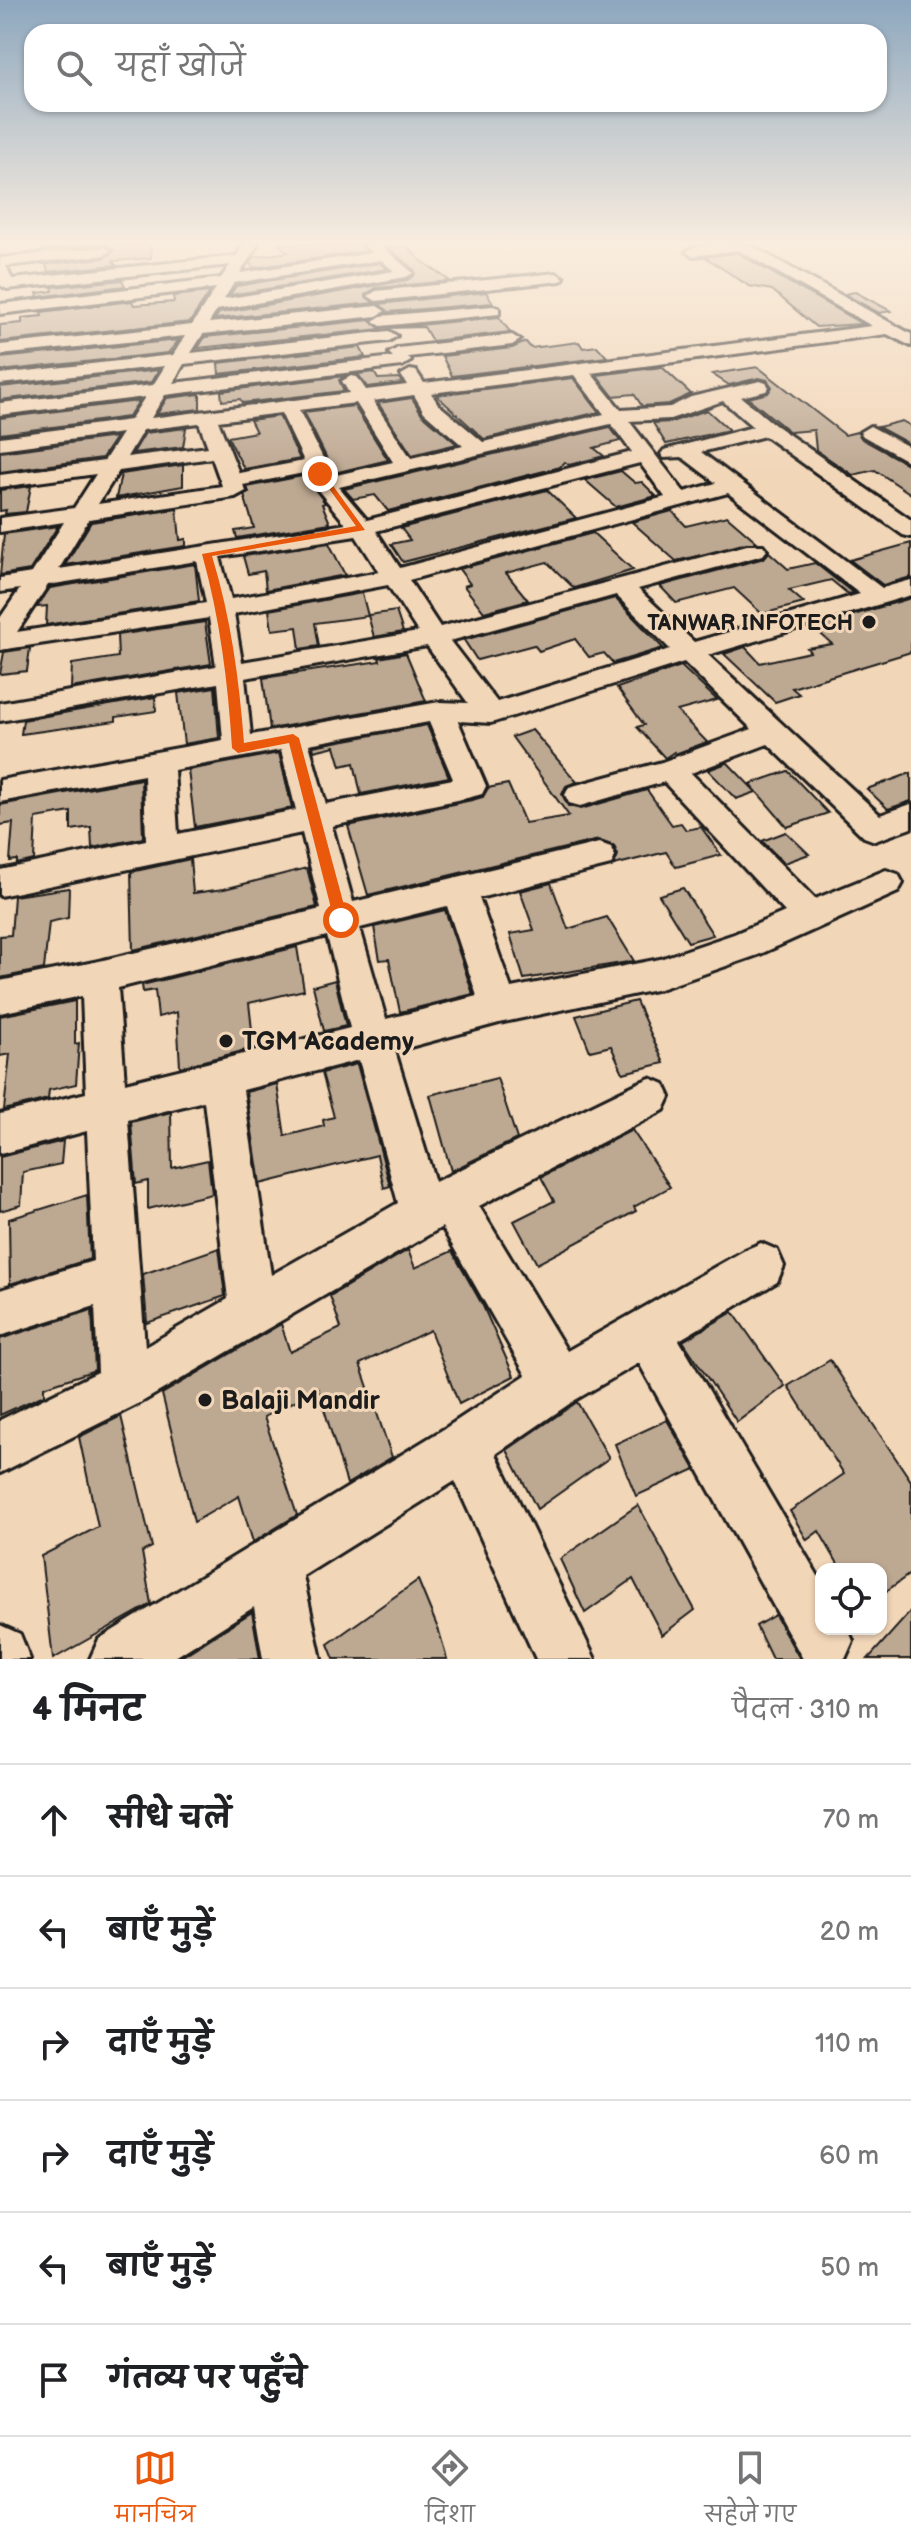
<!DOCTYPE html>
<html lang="hi">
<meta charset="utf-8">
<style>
:root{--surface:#fff;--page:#f2f2f2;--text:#202124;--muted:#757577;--line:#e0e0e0;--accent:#ea580c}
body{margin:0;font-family:"Balsamiq Sans","Playpen Sans Deva",sans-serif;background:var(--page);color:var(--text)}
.controls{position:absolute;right:24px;bottom:24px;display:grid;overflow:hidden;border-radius:16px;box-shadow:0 2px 6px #0004}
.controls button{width:72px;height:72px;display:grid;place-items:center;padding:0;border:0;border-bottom:2px solid var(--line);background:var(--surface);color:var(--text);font:40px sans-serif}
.stop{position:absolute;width:24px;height:24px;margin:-18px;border:6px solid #ea580c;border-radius:50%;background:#fff}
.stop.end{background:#ea580c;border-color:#fff;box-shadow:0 2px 8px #0008}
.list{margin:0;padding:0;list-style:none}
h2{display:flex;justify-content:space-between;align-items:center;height:104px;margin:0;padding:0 32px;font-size:34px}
h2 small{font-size:26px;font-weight:400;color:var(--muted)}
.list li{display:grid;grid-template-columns:52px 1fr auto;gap:24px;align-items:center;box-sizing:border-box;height:112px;padding:0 32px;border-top:2px solid var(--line)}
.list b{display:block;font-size:30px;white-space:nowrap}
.list em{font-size:26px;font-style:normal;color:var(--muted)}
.icon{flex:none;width:44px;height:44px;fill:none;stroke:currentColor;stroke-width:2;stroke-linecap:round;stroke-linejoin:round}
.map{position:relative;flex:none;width:911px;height:1659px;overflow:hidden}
.search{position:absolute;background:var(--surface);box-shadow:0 2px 6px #0004;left:24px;right:24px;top:24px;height:88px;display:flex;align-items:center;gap:20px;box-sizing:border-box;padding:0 28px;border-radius:24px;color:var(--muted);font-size:30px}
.sheet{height:776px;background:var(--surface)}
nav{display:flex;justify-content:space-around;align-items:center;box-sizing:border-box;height:112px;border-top:2px solid var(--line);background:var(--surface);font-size:22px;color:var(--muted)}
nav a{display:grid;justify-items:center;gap:4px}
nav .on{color:var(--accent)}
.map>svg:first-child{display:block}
.building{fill:#bda892;stroke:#1c1c1c;stroke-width:2}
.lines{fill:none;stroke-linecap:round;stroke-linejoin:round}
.minor-casing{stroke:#1c1c1c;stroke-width:6}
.minor{fill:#f2d6b8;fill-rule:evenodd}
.route{fill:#ea580c}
.poi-dot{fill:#1c1c1c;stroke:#f2d6b8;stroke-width:3}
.labels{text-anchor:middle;stroke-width:6;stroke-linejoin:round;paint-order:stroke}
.poi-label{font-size:22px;font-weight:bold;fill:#1c1c1c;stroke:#f2d6b8;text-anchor:end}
.near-poi-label{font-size:26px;font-weight:bold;fill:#1c1c1c;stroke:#f2d6b8;text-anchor:start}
</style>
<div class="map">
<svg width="911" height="1659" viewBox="0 0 911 1659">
<rect width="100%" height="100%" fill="#f2d6b8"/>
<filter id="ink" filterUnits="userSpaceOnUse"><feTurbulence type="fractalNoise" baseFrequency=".0125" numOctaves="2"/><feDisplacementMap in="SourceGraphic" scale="16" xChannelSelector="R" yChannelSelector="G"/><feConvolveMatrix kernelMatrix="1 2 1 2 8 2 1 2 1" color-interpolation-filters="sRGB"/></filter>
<g filter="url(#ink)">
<g class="building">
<polygon points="42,244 150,244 151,258 113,261 116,265 48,272 46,264 104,258 114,250 104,244 43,250"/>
<polygon points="278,244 360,244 366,251 254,268 249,263 254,257 288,252"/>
<polygon points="407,246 419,259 450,281 376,288 365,295 374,303 215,319 219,313 407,280 414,276 415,271 389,248"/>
<polygon points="737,253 857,321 862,324 816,327 772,290 749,286 705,257"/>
<polygon points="380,263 387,269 230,295 236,286"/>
<polygon points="122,280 125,286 38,297 37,293 53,291 52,287"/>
<polygon points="210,292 190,322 0,342 0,325 22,323 22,318 42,316 41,312 132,301 134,305 174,302 173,296"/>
<polygon points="486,292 493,303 388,312 379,304"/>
<polygon points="855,292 891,311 879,313 844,294"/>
<polygon points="499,317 510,332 432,341 424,327 389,328"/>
<polygon points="370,320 381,329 198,348 205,337"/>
<polygon points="179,340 168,353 0,371 0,358"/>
<polygon points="526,342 531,348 579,342 583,348 597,346 607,357 452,376 442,356 512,348"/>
<polygon points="360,347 365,357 219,374 218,363"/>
<polygon points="662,367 691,394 669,404 642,406 634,394 613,396 597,375"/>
<polygon points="758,367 845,435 857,432 862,439 911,466 911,494 875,470 853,475 816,450 814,430 790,432 748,398 768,393 772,387 767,380 759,378 729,385 712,374"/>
<polygon points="159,370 151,382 0,400 0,387"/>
<polygon points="374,372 378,379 399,378 402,383 367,387 358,374"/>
<polygon points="345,376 339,380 344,391 242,403 240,399 222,401 221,391"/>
<polygon points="573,378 599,412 484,439 436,395"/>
<polygon points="200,394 200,409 157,414 167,398"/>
<polygon points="412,398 422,414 457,444 412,455 378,403"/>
<polygon points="139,401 128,417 0,434 0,418"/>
<polygon points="354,406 388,460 334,473 304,412"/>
<polygon points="707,410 729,430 666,444 653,423 671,422"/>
<polygon points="279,416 300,459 244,469 228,437 256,432 250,420"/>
<polygon points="902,421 911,426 911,445 878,427"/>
<polygon points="610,427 620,441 594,448 604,456 569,465 565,462 560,467 388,511 375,495 353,499 344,489"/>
<polygon points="186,428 183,447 133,453 145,433"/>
<polygon points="116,437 102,458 0,472 0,452"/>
<polygon points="183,465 183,486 116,498 121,474"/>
<polygon points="621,471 635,483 642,482 656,496 616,507 585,480"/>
<polygon points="307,475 325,503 322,504 330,523 237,538 235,531 254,528 244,495 249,492 247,487"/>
<polygon points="31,486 26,512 5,514 6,510 0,511 0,490"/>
<polygon points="547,490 576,518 403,562 391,544 410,540 401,528"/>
<polygon points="177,509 180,540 186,539 186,546 65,565 91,522"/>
<polygon points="672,511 686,526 727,516 757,542 676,561 632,522"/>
<polygon points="58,526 30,570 0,575 4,534"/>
<polygon points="593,533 633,570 574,588 547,562 506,573 528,600 484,612 464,586 470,584 459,569"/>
<polygon points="329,543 345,575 266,590 264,571 248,574 243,556"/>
<polygon points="911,543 911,577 883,585 850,560"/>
<polygon points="769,552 788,569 815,563 853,593 848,594 831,580 789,590 804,603 762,614 734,588 676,603 660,586 764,558"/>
<polygon points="195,564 199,601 46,625 47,606 37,607 50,588"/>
<polygon points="362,593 368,616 315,623 319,646 300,649 297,627 272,630 269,610"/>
<polygon points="615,598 663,648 613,663 604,653 589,657 575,639 539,651 534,645 477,660 464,640"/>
<polygon points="911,598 911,652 792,688 799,694 775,702 724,654 745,647 760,663 810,652 807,648 832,644 813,627"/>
<polygon points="396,611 403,632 374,637 368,615"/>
<polygon points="205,622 211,664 71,688 72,664 118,657 117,635"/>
<polygon points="30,648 27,671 0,674 4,652"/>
<polygon points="406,653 426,701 270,729 263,678 380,661 379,658"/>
<polygon points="681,666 717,700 677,711 707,742 675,754 674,752 665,758 637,727 644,725 617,688"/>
<polygon points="215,687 219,738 184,744 178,693"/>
<polygon points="155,697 156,711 116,717 116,721 21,734 23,720"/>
<polygon points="427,725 449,777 361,794 354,763 341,766 335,746 314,751 313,746"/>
<polygon points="532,730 577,782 566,786 562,794 568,806 581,809 647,790 672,825 681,823 686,830 701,827 721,855 676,867 666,852 614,865 618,855 614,846 598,840 368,895 348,826 472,800 483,797 488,788 508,784 525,823 569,816 512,737"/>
<polygon points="279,753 292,808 195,827 188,770"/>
<polygon points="727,763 728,763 756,792 736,799 708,770"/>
<polygon points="788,771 828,813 787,827 750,784"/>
<polygon points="911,773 911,801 888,809 867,789"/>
<polygon points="141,779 143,838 92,848 91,827 71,830 71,812 36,818 34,860 17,864 17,860 10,861 13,823 0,825 0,805"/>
<polygon points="786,832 809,854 784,863 762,841"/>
<polygon points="190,859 193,893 224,889 307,868 317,907 133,950 131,872"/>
<polygon points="551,883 568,929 607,917 634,961 524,979 510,934 534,930 520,891"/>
<polygon points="69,888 68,918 49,922 44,969 0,978 0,936 11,935 14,896"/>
<polygon points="683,888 713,935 688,942 659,895"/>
<polygon points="445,910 473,994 400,1012 389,959 380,960 374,927"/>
<polygon points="297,947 304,990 249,1003 254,1048 180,1067 177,1012 158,1017 155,990 143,992 142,985"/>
<polygon points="335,980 346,1026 324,1031 313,986"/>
<polygon points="75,1001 75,1044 79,1043 76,1084 49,1090 48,1099 4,1110 10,1054 0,1056 0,1016"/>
<polygon points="636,1001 664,1063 623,1073 611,1046 590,1051 576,1016"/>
<polygon points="357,1064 390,1186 384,1188 377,1155 260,1184 246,1092 277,1084 285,1136 324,1126 323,1120 334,1117 322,1073"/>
<polygon points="497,1078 517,1139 451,1171 430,1095"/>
<polygon points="171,1112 172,1168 208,1160 212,1194 148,1209 148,1181 136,1184 131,1122"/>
<polygon points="632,1130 670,1187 634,1207 636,1211 537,1264 514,1221 554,1201 541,1177"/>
<polygon points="63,1141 61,1164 23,1172 21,1205 0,1211 0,1157"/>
<polygon points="87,1195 90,1259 10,1284 9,1219"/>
<polygon points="219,1248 225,1296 147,1323 143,1274"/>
<polygon points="408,1250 415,1268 452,1251 483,1306 514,1376 459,1404 430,1330 360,1364 392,1457 347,1484 318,1389 264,1417 297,1515 253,1542 239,1496 194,1522 162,1394 281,1324 290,1352 341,1328 330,1296"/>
<polygon points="92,1310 95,1370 44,1387 44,1395 0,1415 0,1339"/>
<polygon points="733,1312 785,1386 737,1422 683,1341"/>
<polygon points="830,1360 911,1481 911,1573 881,1595 881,1569 841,1569 819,1531 807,1540 790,1511 844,1474 788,1386"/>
<polygon points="577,1402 609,1458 537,1509 507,1450"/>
<polygon points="121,1416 152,1547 142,1552 151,1604 53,1659 41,1556 98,1527 79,1437"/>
<polygon points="667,1420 695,1469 636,1496 615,1444"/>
<polygon points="638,1505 695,1610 662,1635 633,1579 585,1613 560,1559"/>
<polygon points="418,1580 439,1631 447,1659 334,1659 328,1644"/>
<polygon points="911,1611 911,1659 868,1659"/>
<polygon points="252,1612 260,1659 178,1659"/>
<polygon points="775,1615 800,1659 772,1659 756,1626"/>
</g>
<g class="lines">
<g class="minor-casing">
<g id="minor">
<path d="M244,244H258L240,273L372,253L363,244H379L413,273L406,277L217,310L209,323L377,306L385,311L377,316L203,334L191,353L389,331L397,336L389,341L184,364L173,383L393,357L389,353L398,348L512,335L520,340L512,345L408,357L411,361L402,366L165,395L151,418L349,393L342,381L351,376L357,377L366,390L407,385L401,375L410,370L416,371L424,383L872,326L738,250L693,256L686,252C701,241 729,244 748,244L911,334V346L887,334L591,373L621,410L670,407L691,397L760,381L766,383L769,387L766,391L741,397L775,425L911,520V537L903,535L765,436L701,452L882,588L911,580V595L708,655L880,815L911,804V828L875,841L864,837L768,744L691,773L815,899L886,870L898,874L903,883L898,892L758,955L660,989L499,1023L395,1051L435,1182L636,1084L650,1078L664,1084L670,1097L664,1110L479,1206L567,1351L745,1250L761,1243L777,1250L784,1266L777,1282L679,1340L821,1581V1629H848L853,1641L845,1659H803L639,1363L575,1400L496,1454L595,1659H536L455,1481L303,1576L321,1659H263L254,1607L172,1659H90L99,1639L447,1427L526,1375L442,1227L140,1403L0,1473V1420L98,1372L95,1306L0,1336V1290L93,1261L87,1131L0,1154V1114L86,1093L82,996L0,1013V981L99,961L321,909L302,833L0,896V870L146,840L144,775L0,802V780L223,740L218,683L0,721V703L216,666L209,618L0,650V618L20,589L0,592V578L32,573L64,522L0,532V518L74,508L96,474L0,487V475L104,461L122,433L0,449V437L130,420L145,397L0,415V403L153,385L165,366L0,384V374L173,355L185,336L0,355V345L192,325L216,288L0,314V304L221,278L230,265L7,289L0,285V258L104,247L111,251L104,255L6,266L12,279L236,256ZM381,260L394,271L224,299L234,283ZM574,375L604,414L483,442L438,404L431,393ZM414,395L424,412L463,446L411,458L373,401ZM723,401L753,427L664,450L661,454L664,458L682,457L716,483L684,492L629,421L670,419ZM356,403L393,462L332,476L299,410ZM281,413L304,461L239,473L218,421ZM199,423L208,447L127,457L143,430ZM611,424L632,452L367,520L339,487ZM212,458L222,486L98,504L119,471ZM640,463L665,497L400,568L376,531ZM309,472L317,489L346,524L59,569L89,519L235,497L246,491L243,485ZM728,493L860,594L694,642L638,589L763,555L767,550L763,545H747L440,627L409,580ZM356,536L379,572L231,599L220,557ZM197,561L206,603L17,632L48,585ZM388,585L418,632L242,662L234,614ZM616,595L670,649L497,702L450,641ZM427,646L468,703L439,702L251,735L245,678ZM684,662L752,729L662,762L569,787L565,795L569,803L580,806L664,782L785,912L734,934L660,959L511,988L479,898L611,865L615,856L611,847L599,843L353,902L332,826L471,797L482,794L486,786L458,721L491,723ZM429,722L453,779L326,804L309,744ZM281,750L296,810L178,834L174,770ZM447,906L477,996L386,1019L360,928ZM327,936L350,1028L125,1083L118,988ZM359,1060L398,1203L271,1275L243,1090ZM204,1101L228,1299L145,1347L128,1120Z"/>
<polygon points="556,273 564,278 561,281 376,301 368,296 376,291"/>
<polygon points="493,306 499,308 499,314 381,326 373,321 381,316"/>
<polygon points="870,426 911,448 911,463 863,436 860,432"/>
<polygon points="0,1625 20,1634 30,1659 0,1659"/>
</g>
</g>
<use href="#minor" class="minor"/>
</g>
</g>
<linearGradient id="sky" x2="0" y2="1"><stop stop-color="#8da7be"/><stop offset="0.51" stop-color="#f9eddf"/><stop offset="1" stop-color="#f9eddf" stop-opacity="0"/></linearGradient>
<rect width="911" height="476" fill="url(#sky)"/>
<path class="route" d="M317,472H323L365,530L212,556C231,618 239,679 244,743L293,734L299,738L348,920L341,926L334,920L289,743L238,753L232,748C228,682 220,619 202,554L356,526Z"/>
<g class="poi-dot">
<circle cx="869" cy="622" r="8"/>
<circle cx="226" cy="1041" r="8"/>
<circle cx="205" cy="1400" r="8"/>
</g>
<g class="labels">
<g class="poi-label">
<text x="853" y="630">TANWAR INFOTECH</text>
</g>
<g class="near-poi-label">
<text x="242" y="1050">TGM Academy</text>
<text x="221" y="1409">Balaji Mandir</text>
</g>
</g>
</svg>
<div class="controls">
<button><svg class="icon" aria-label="locate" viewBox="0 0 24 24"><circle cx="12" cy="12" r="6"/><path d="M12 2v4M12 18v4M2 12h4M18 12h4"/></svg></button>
</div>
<div class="stop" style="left:341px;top:920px"></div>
<div class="stop end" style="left:320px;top:474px"></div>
<div class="search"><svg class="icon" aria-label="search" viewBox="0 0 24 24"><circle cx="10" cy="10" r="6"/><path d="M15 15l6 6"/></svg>यहाँ खोजें</div>
</div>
<section class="sheet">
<h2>4 मिनट<small>पैदल · 310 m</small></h2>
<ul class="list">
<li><svg class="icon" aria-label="ahead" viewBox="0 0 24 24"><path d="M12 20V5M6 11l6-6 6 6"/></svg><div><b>सीधे चलें</b></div><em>70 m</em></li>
<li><svg class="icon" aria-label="left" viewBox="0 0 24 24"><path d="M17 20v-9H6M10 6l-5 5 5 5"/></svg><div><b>बाएँ मुड़ें</b></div><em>20 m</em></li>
<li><svg class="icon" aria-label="right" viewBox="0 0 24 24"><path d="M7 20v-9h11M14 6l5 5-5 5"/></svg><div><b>दाएँ मुड़ें</b></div><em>110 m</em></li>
<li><svg class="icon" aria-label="right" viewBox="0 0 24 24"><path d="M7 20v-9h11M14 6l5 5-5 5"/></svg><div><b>दाएँ मुड़ें</b></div><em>60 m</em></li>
<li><svg class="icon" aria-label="left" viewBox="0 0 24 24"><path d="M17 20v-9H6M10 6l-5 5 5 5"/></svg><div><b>बाएँ मुड़ें</b></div><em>50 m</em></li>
<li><svg class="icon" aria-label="arrive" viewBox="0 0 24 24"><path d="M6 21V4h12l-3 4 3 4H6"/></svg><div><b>गंतव्य पर पहुँचे</b></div></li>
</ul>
</section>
<nav>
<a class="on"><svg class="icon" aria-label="map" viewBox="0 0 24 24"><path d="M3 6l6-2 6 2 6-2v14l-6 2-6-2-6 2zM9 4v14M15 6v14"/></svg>मानचित्र</a>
<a><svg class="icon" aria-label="directions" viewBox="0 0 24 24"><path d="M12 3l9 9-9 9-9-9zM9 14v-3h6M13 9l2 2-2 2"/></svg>दिशा</a>
<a><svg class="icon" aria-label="saved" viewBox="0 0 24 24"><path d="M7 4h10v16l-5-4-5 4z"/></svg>सहेजे गए</a>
</nav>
